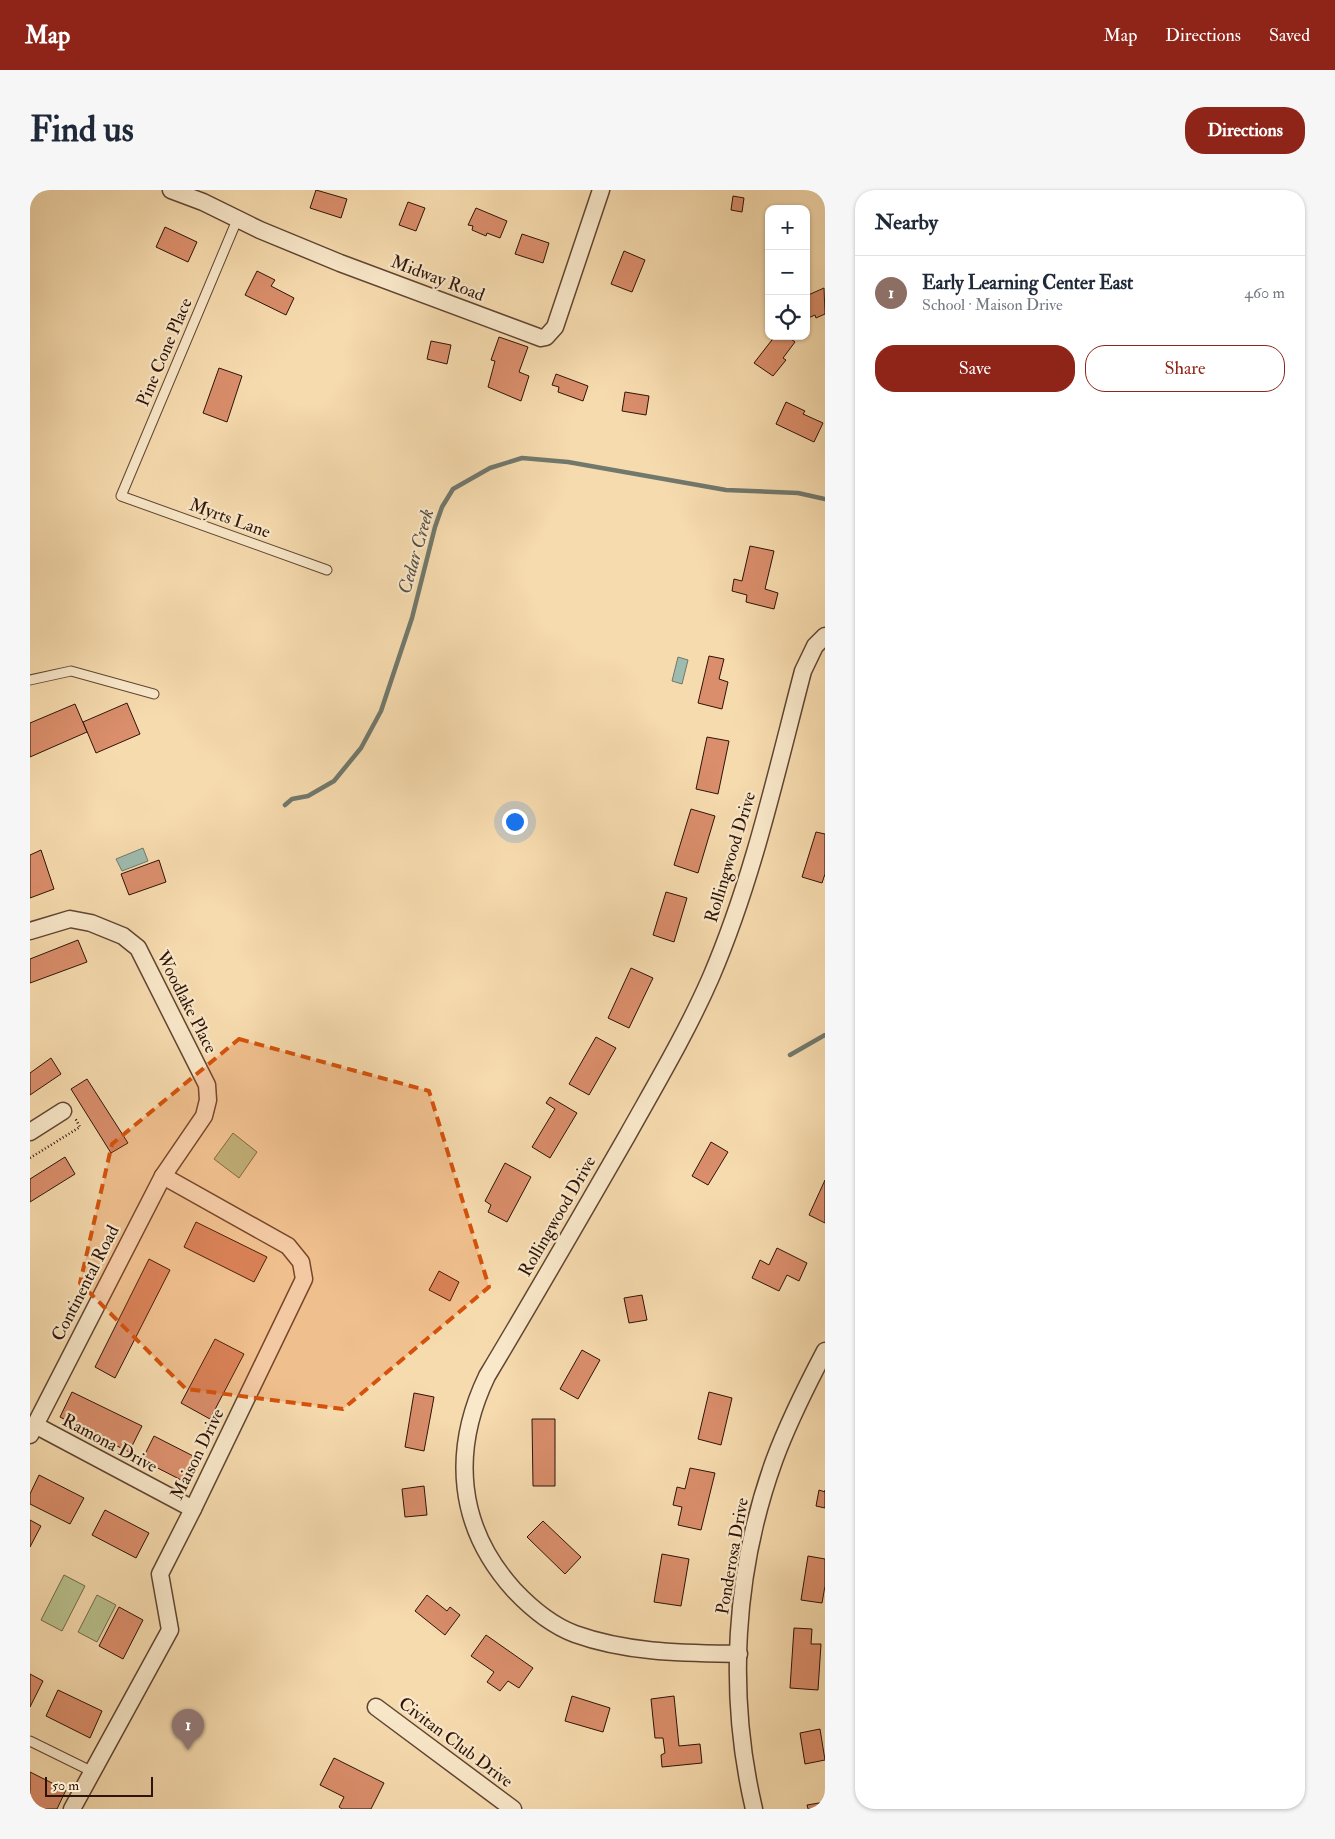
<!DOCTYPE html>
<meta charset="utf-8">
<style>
:root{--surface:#fff;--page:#f6f6f7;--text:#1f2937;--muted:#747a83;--line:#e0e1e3;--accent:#8f2418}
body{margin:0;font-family:"IM FELL Double Pica",serif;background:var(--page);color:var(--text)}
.controls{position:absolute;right:15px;top:15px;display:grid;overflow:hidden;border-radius:10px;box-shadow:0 1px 4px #0004}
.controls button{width:45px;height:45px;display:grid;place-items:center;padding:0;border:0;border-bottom:1px solid var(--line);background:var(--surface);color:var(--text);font:25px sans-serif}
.scale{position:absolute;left:15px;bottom:12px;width:108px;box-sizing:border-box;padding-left:5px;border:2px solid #2e1308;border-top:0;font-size:14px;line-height:18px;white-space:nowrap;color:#2e1308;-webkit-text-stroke:4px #f9e8ca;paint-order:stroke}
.you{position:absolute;left:484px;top:631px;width:18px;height:18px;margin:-12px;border:4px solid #fff;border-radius:50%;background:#1a73e8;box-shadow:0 0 0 8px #1a73e833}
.badge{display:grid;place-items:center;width:32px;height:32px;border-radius:50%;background:var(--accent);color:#fff;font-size:16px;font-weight:700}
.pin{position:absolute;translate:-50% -41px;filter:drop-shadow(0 1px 2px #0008)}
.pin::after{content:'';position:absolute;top:26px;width:18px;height:15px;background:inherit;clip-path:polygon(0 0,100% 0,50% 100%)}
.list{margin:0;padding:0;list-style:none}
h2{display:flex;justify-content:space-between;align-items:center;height:65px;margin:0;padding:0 20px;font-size:21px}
h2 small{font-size:16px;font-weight:400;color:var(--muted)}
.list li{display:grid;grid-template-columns:32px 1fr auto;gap:15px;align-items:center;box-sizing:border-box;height:75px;padding:0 20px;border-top:1px solid var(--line)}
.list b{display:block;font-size:19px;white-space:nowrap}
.list p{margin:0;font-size:16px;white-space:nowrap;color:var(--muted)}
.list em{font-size:16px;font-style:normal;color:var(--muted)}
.actions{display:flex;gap:10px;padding:15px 20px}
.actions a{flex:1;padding:11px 0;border:1px solid var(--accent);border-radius:20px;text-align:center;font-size:18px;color:var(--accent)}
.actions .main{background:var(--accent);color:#fff}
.icon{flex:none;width:28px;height:28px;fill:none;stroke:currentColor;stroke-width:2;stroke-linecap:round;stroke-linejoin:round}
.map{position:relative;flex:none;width:795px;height:1619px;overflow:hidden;border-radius:20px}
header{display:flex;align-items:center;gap:30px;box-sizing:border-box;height:70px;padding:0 25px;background:var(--accent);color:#fff}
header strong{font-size:24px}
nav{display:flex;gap:28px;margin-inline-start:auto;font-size:18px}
.intro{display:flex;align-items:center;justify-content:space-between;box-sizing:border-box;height:120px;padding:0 30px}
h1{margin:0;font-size:35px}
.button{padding:12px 22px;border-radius:20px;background:var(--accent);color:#fff;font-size:18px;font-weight:700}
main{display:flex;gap:30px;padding:0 30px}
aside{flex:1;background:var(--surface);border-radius:20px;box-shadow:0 1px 4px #0004}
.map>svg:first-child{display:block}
.green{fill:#b8c18d;stroke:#736a4a}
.water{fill:#9dbbae;stroke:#71786c}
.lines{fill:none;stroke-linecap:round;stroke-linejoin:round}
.stream{stroke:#71786c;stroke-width:4.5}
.building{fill:#da8e6b;stroke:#2e1308}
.service-casing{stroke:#604532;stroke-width:11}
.minor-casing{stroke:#604532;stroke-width:19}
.path{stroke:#2e1308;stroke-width:2.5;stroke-dasharray:1 2.5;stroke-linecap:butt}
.service{stroke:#f9e8ca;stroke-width:9}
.minor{stroke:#f9e8ca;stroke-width:16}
.marked{fill:#d5520c;fill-opacity:0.2;stroke:#d5520c;stroke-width:4;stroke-dasharray:10 6;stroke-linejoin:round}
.labels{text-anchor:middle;stroke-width:4.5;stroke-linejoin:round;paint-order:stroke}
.street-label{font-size:18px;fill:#2e1308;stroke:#f9e8ca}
.water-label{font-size:19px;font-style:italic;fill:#554e42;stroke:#f9e8ca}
</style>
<header>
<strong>Map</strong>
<nav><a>Map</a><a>Directions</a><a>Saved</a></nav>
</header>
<div class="intro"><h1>Find us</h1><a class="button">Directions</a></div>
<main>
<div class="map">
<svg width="795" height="1619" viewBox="0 0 795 1619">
<rect width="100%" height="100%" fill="#f6dbae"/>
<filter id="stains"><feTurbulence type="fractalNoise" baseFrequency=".004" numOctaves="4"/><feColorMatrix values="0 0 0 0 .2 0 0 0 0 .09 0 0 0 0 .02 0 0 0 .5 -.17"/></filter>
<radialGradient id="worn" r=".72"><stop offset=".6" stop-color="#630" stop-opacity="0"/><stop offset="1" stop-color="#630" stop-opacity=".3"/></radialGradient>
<g class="green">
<polygon points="203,943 227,962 209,988 184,969"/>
<polygon points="34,1385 55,1396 32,1441 11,1430"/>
<polygon points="67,1405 86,1415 67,1452 48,1442"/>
</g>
<g class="water">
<polygon points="648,467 658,470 652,494 642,491"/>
<polygon points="113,658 118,671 92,681 86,669"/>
</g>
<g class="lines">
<g class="stream">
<polyline points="255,615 262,609 278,606 304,591 331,558 351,521 382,428 405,337 412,317 423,299 460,278 492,268 538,272 696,300 768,303 795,309"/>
<polyline points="760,865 795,845"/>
</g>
</g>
<g class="building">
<polygon points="286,0 317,9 311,28 280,18"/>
<polygon points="703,6 714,8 712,22 701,20"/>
<polygon points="378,12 395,18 386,41 369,35"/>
<polygon points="446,18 477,31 470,48 457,43 456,46 442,40 443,36 438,35"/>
<polygon points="135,37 167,52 158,72 126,57"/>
<polygon points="492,44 519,53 513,73 485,64"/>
<polygon points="594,61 615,70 602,102 581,94"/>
<polygon points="227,81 245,90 241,96 264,108 256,125 215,105"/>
<polygon points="794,98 795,124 786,128 785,125 776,129 776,106"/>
<polygon points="745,146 757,146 765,152 753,168 756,170 743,186 724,173"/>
<polygon points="469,147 498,157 489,182 499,186 491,211 458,197 465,171 461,170"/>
<polygon points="401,151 421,155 417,174 397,169"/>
<polygon points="189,178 212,186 197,232 173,223"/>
<polygon points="526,184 558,196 553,211 528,202 529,197 522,195"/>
<polygon points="595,202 619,206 616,225 592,221"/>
<polygon points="756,212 775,221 773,224 793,233 784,252 746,234"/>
<polygon points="720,356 744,361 735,399 748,403 744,419 716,412 717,405 702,401 704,389 712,391"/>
<polygon points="679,466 694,469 689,489 698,492 692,519 668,513"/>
<polygon points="97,513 110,544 66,563 53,532"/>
<polygon points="45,514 57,542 0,567 0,533"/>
<polygon points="677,547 699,551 688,604 666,599"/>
<polygon points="661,619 685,626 668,683 644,675"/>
<polygon points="786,642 795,644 795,684 792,693 772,687"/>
<polygon points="11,660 24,699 0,708 0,665"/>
<polygon points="129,670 136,692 99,705 91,684"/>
<polygon points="636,702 657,708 644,752 623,745"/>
<polygon points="48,750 57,772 0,793 0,769"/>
<polygon points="601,778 623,788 599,838 578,828"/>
<polygon points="566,847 586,858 559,905 539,894"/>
<polygon points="21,868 31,884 0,905 0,883"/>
<polygon points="57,889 98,953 81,963 41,899"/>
<polygon points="520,907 547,923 520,968 502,957 525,919 516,913"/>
<polygon points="681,952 698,962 678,995 662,986"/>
<polygon points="35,967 45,984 0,1012 0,989"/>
<polygon points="475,973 501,987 477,1032 458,1022 461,1015 455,1011"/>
<polygon points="795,990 795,1033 779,1025"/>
<polygon points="166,1032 237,1067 224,1092 154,1057"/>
<polygon points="747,1058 777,1073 769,1091 757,1085 749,1101 722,1088 730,1070 739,1075"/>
<polygon points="119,1069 140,1080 85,1188 65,1177"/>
<polygon points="409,1081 429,1092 420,1111 399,1100"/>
<polygon points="612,1105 617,1130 599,1133 594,1108"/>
<polygon points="185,1149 214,1164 180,1229 151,1213"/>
<polygon points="552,1160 570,1170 548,1209 530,1199"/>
<polygon points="42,1202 112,1236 99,1262 30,1227"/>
<polygon points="679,1202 702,1208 691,1255 668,1249"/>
<polygon points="384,1203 404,1207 394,1261 375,1257"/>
<polygon points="502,1229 525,1229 525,1296 503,1296"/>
<polygon points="124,1246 167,1268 155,1292 112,1270"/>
<polygon points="660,1278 685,1283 671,1340 648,1335 652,1317 643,1315 647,1297 655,1299"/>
<polygon points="9,1285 54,1308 40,1334 0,1314 0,1304"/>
<polygon points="394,1296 397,1325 375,1327 372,1299"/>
<polygon points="789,1300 795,1302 795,1300 795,1318 786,1316"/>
<polygon points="75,1320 119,1343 106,1368 62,1345"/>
<polygon points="0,1330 11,1336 0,1357"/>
<polygon points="513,1331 551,1367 535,1384 497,1347"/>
<polygon points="632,1364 659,1369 651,1416 624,1412"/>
<polygon points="778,1366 795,1369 795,1396 792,1413 771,1410"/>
<polygon points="397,1405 417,1421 420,1417 430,1425 415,1445 385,1421"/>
<polygon points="89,1417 113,1430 93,1469 69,1456"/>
<polygon points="764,1438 782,1439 781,1454 791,1454 788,1500 760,1498"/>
<polygon points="456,1445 503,1478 489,1498 478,1491 470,1501 457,1492 464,1482 441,1466"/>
<polygon points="0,1484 13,1491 0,1517"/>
<polygon points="28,1500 72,1521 60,1548 16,1526"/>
<polygon points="542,1506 580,1518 573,1542 535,1531"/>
<polygon points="644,1506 649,1556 670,1554 672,1573 632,1577 631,1565 635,1563 633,1548 625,1548 621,1509"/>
<polygon points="790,1539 795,1570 775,1574 770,1543"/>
<polygon points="304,1568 354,1593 341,1619 312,1619 309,1617 314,1607 290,1595"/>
<polygon points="0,1582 36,1600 27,1619 8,1619 0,1615"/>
<polygon points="795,1612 795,1619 778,1619 777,1615"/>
</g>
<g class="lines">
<g class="service-casing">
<g id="service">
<polyline points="207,30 91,306 297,380"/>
<polyline points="0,490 41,481 124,504"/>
<polyline points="0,1551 61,1581"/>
</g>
</g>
<g class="minor-casing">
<g id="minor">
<polyline points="141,0 173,12 230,40 310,73 511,148 516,147 525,137 571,0"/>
<polyline points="0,741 40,729 61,733 93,746 108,758 177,895 178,910 174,926 133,986 0,1245"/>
<polyline points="0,942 33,921"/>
<polyline points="5,1235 163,1319"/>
<path d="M709,1464C653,1463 598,1463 545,1444C521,1435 501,1418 484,1400C427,1337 421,1261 457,1186C505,1106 551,1026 597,946C626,894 657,842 681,787C723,689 746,584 773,481L785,456L795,446"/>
<polyline points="346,1517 483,1619"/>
<polyline points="42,1619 140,1440 130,1384 163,1319 274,1089 271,1072 258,1056 133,986"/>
<path d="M724,1619C697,1504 704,1382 744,1271C758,1233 776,1197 795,1161"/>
</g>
</g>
<polyline class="path" points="0,968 50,937 45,928"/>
<use href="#service" class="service"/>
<use href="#minor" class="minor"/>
</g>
<path class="marked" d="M209,849L399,901L459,1097L313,1219L156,1199L50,1093L82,954Z"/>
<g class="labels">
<g class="street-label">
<text transform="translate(408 88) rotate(21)" y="6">Midway Road</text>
<text transform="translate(134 162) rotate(-67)" y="6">Pine Cone Place</text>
<text transform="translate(200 328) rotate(20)" y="6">Myrts Lane</text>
<text transform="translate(700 667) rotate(-73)" y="6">Rollingwood Drive</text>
<text transform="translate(157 812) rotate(63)" y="6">Woodlake Place</text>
<text transform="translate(527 1026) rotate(-60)" y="6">Rollingwood Drive</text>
<text transform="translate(55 1093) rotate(-63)" y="6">Continental Road</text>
<text transform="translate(80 1253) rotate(28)" y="6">Ramona Drive</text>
<text transform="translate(167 1264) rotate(-64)" y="6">Maison Drive</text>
<text transform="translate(702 1366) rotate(-80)" y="6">Ponderosa Drive</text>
<text transform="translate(426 1552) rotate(37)" y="6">Civitan Club Drive</text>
</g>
<g class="water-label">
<text transform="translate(385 361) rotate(-74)" y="7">Cedar Creek</text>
</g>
</g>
<rect width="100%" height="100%" filter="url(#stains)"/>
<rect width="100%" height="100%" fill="url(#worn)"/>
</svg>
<div class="controls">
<button>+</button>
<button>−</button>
<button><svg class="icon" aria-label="locate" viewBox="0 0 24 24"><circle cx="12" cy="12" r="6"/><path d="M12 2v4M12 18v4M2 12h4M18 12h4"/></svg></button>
</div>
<div class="scale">50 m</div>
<div class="you"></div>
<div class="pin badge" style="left:158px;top:1560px;background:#8d6e63">1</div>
</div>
<aside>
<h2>Nearby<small></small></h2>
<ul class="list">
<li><span class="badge" style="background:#8d6e63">1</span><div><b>Early Learning Center East</b><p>School · Maison Drive</p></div><em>460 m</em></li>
</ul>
<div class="actions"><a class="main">Save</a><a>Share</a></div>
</aside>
</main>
